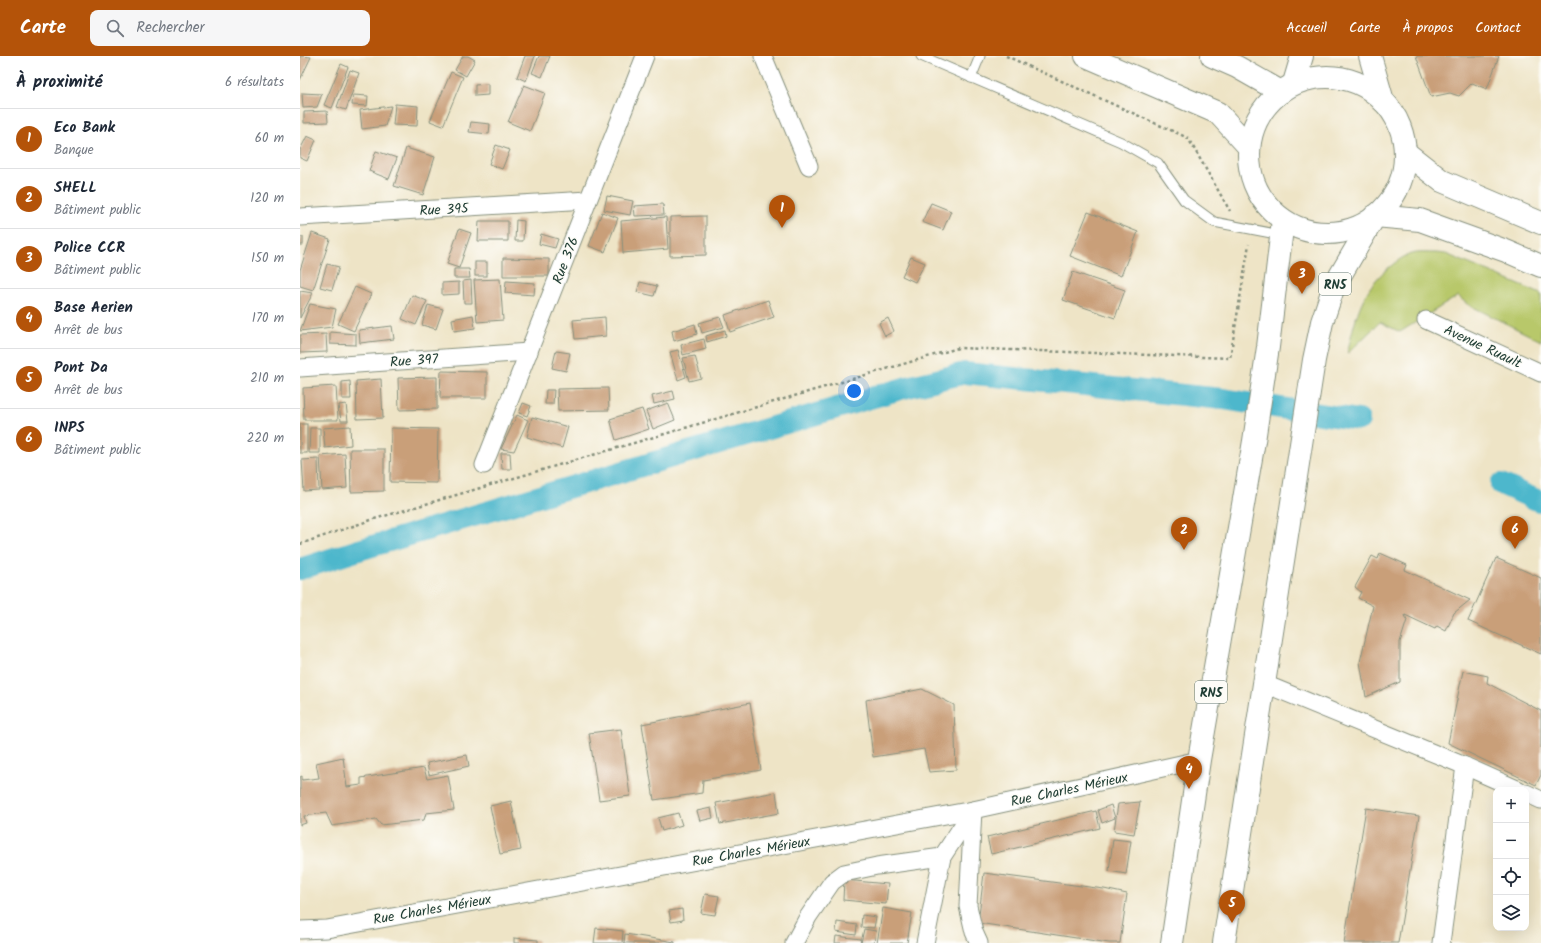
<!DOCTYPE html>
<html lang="fr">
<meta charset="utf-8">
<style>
:root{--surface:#fff;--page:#f6f6f7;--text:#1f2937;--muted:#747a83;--line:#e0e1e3;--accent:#b45309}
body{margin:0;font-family:Kalam,sans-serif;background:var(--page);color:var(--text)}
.controls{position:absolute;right:12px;bottom:12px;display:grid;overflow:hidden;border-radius:8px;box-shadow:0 4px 16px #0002}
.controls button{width:36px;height:36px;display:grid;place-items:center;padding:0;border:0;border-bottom:1px solid var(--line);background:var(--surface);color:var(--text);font:20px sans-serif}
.you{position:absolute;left:554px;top:335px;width:14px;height:14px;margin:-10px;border:3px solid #fff;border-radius:50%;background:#1a73e8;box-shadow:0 0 0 6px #1a73e833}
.badge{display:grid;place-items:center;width:26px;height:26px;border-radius:50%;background:var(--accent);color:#fff;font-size:13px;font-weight:700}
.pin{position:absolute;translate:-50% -33px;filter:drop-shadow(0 1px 2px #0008)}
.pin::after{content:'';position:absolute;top:21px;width:14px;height:12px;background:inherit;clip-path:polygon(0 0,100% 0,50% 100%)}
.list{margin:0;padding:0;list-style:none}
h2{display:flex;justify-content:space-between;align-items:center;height:52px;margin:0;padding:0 16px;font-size:17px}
h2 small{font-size:13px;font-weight:400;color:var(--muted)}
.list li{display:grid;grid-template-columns:26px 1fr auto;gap:12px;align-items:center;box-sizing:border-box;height:60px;padding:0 16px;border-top:1px solid var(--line)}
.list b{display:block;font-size:15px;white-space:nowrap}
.list p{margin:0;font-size:13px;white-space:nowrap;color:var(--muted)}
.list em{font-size:13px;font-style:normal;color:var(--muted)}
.icon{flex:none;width:22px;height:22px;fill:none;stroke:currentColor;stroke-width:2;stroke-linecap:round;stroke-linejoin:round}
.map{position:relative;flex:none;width:1241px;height:887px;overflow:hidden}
header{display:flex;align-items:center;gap:24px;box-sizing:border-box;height:56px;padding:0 20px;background:var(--accent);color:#fff}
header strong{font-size:19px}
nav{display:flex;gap:22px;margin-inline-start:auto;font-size:14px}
.search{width:280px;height:36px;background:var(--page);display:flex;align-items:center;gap:10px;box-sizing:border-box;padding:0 14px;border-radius:8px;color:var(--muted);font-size:15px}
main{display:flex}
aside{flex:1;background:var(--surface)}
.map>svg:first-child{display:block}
.green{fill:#b8c86a;stroke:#6c824f}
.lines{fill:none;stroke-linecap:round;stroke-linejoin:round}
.canal{stroke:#4eb7cc;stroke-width:22}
.building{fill:#c99f79}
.service-casing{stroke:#86907d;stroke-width:11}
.minor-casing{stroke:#86907d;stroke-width:19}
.secondary-casing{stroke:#86907d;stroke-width:24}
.trunk-casing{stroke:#86907d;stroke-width:24}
.path{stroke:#86907d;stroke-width:2.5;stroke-dasharray:3 3;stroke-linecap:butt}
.service{stroke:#fff;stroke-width:9}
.minor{stroke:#fff;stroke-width:17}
.secondary{stroke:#fff;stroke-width:22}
.trunk{stroke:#fff;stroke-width:22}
.labels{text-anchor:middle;stroke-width:3;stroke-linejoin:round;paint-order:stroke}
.shield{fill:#fdfcf7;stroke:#62766e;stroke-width:1}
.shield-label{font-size:13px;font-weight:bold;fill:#1f3d34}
.street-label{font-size:14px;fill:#1f3d34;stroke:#fdfcf7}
</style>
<header>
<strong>Carte</strong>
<div class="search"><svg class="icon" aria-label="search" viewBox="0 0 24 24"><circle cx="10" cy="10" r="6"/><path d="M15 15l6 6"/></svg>Rechercher</div>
<nav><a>Accueil</a><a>Carte</a><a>À propos</a><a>Contact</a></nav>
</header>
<main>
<aside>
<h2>À proximité<small>6 résultats</small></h2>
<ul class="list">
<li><span class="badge">1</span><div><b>Eco Bank</b><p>Banque</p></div><em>60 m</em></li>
<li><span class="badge">2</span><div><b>SHELL</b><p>Bâtiment public</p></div><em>120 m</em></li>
<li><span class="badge">3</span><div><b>Police CCR</b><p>Bâtiment public</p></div><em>150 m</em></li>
<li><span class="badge">4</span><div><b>Base Aerien</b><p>Arrêt de bus</p></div><em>170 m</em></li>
<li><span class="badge">5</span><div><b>Pont Da</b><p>Arrêt de bus</p></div><em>210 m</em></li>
<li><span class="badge">6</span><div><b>INPS</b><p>Bâtiment public</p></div><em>220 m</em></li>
</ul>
</aside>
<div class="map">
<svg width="1241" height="887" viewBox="0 0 1241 887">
<rect width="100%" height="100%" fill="#fdfcf7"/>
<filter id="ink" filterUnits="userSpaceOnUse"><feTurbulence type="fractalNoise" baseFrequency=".025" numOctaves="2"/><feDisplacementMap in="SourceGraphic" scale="8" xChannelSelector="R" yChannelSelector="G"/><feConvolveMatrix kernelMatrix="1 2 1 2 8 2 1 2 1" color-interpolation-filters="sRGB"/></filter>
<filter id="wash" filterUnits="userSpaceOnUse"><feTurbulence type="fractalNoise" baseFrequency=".012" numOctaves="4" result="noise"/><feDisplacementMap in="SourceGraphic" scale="16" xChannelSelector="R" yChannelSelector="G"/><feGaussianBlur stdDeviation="0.9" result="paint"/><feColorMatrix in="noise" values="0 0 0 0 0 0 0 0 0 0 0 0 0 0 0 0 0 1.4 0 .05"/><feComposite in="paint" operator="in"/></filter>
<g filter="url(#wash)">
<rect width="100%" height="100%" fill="#eee4c6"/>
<path class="green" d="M1136,197L1146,198L1241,238V285L1167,248L1158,240L1100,276L1080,266L1047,298C1055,265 1059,237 1087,213C1095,207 1101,201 1111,198C1118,196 1128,197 1136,197Z"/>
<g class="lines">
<g class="canal">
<polyline points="1201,428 1239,445"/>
<polyline points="0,513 59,494 604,332 665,317 923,343 1059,364"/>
</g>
</g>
<g id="blocks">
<g class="building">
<polygon points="0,0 11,1 0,24"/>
<polygon points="163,0 168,0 175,4 166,20 155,14"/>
<polygon points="225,0 235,0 226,25 217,21"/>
<polygon points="239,0 250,0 242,21 232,17"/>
<polygon points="1116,0 1199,0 1187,33 1172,27 1159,40 1150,37 1131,41"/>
<polygon points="41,8 48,11 32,52 24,49"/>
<polygon points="50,14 59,17 46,54 37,51"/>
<polygon points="151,16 163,21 143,70 130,65"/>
<polygon points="188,28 188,39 175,40 175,29"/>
<polygon points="224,29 245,37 230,75 208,66"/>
<polygon points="2,37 22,38 17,51 3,52"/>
<polygon points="53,39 68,40 67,50 52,49"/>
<polygon points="95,48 118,50 117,70 93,69"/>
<polygon points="91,50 85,70 62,73 60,54"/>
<polygon points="27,55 28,66 4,67 4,56"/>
<polygon points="171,66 190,68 189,78 169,76"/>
<polygon points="7,80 16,84 7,105 0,102 0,94"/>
<polygon points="196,89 210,94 202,113 189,108"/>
<polygon points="106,92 135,101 123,139 94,130"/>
<polygon points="76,95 97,102 89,123 69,115"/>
<polygon points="307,140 333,145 330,159 304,154"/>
<polygon points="631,147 651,155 643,174 622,166"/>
<polygon points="363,148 364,159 335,160 334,150"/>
<polygon points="302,156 318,162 305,196 289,190"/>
<polygon points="788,156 838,176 821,220 770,200"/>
<polygon points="406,160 406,199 370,200 370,161"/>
<polygon points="366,161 368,193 323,197 321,165"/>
<polygon points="216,164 224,165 223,185 215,185"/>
<polygon points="179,165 208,165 208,185 178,185"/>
<polygon points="159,173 171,177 159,212 147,208"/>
<polygon points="12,177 30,183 13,234 0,230 0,214"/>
<polygon points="241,178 258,183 255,192 239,188"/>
<rect x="0" y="181" width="3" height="8"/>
<polygon points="611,201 625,207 615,226 602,220"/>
<polygon points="203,202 249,203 249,220 203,220"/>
<rect x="175" y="206" width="12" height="14"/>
<polygon points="27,208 39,211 32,234 20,231"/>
<polygon points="154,213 169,213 170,222 154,222"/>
<polygon points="773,216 825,234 815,262 763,244"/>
<polygon points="200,223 203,264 177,266 174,224"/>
<polygon points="171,224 172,247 164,247 163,225"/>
<polygon points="206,225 235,227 234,239 205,237"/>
<polygon points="159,226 159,238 142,239 142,227"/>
<polygon points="340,226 357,230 354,240 337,236"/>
<polygon points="55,231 71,238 54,275 38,268"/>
<polygon points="0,235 13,237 0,262"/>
<polygon points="112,239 127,245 116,269 102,263"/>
<polygon points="468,244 474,261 430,276 425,259"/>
<polygon points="10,248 36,253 32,271 0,275"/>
<polygon points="128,249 143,253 136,273 122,269"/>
<polygon points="173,259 175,272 154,275 152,263"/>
<polygon points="305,261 306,280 275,283 273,264"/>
<polygon points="420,261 424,271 402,277 399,267"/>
<polygon points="588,262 594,275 585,280 579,267"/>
<polygon points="395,268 397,278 374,285 372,275"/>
<polygon points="92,270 94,283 60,287 59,274"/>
<polygon points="425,274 426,280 407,286 406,280"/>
<polygon points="30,276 56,278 56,289 30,288"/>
<polygon points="26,278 27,296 0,297 0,279"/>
<polygon points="404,283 406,293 383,299 381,289"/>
<polygon points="378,294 386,321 378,324 370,296"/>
<polygon points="256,295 270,297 266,315 252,312"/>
<polygon points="395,300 401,322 389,325 383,302"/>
<polygon points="141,315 187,316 187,342 140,342"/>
<polygon points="137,321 137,353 99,354 98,322"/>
<polygon points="81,323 83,362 57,363 56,325"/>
<polygon points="50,325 51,343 42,343 42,326"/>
<polygon points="36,330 38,364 4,364 3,332"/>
<polygon points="308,332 309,354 258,355 257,333"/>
<polygon points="246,334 254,334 253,348 245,348"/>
<polygon points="373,335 375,343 354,348 352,340"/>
<polygon points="223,347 231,350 227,360 219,357"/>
<polygon points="368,347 375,364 353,373 346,355"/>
<polygon points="46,348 48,365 41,365 39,349"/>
<polygon points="342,353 349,373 316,384 310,363"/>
<polygon points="217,359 228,364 214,395 201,393"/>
<polygon points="232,361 268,371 262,392 227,381"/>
<rect x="0" y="368" width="7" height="29"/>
<polygon points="50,370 51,389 25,392 23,372"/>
<polygon points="10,372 20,372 20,397 9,397"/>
<polygon points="91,372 138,373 137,427 90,426"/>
<polygon points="50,393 84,393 84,435 51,436"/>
<polygon points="201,397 210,397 211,413 202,413"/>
<polygon points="45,398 47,432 22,434 20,400"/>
<polygon points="18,403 19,434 4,435 2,404"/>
<polygon points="1080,497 1107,509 1105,514 1170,544 1154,557 1146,575 1137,570 1135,573 1105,559 1107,564 1100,586 1100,626 1066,641 1060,606 1073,550 1058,542 1061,536 1055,531 1072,500 1078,503"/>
<polygon points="1196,502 1241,522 1241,598 1168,565"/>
<polygon points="1163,615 1188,620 1187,627 1241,655 1241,719 1236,729 1148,687"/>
<polygon points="622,633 654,649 656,714 629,716 624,693 573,701 566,644"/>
<polygon points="450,647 461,714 403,724 402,737 354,744 342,668"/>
<polygon points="321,673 330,740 299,744 289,677"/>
<polygon points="167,699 169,710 129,719 127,707"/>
<polygon points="43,701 47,731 61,729 61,722 124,712 127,723 148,719 154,754 126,757 124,764 81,769 76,763 32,770 26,757 4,760 6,767 0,769 0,721 2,720 2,724 19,722 16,707"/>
<polygon points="476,736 479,757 420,768 416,747"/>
<polygon points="211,745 221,794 200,798 190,750"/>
<polygon points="840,746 834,778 814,775 818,748"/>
<polygon points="811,749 815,762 802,767 798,754"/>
<polygon points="411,752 413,762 400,765 397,755"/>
<polygon points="1066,752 1119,760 1098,887 1044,887"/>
<polygon points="796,755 800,772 691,798 687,781"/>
<polygon points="378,757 382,769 362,775 358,762"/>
<polygon points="813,783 831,785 826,818 809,815"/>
<polygon points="684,817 804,833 827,838 820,887 809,887 678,867"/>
<polygon points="544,824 588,828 586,848 543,844"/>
<polygon points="405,838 419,840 415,859 401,857"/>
<polygon points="583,852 612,857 607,887 577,887"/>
<polygon points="382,853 383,864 371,866 369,855"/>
<polygon points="562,859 576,861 574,872 561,871"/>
<polygon points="537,866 557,869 556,879 536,876"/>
<polygon points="296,872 323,875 322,887 294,887"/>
<polygon points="564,873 576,875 574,887 561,887"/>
<polygon points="325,878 375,886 375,887 324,887"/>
<polygon points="536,880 561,883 560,887 535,887"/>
<polygon points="214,882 238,884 238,887 214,887"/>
</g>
</g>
</g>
<g filter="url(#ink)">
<use href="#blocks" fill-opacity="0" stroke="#86907d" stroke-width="1"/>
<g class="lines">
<g class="service-casing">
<g id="service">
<polyline points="621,0 821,86 858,107 884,144 914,166 981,179"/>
<polyline points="671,22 680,0"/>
</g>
</g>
<g class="minor-casing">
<g id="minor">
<polyline points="463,0 509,110"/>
<polyline points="0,161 288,144"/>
<polyline points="1126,264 1241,317"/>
<polyline points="0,312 229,296"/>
<polyline points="184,409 345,0"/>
<polyline points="965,628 1165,710 1219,734"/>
<polyline points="1226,737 1241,744"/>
<polyline points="673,754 668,850 674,876 679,887"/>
<polyline points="0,874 27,873 673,754 899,704"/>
<polyline points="494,887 508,861 532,826 544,817 577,810 642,801 673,754"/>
<polyline points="625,887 642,801"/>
<polyline points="1141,887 1165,710"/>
</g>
</g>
<g class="secondary-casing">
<g id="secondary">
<polyline points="1070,0 1083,45"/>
<polyline points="994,27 1002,0"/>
<polyline points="1105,96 1142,125 1241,167"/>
<polyline points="1075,160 1120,164 1206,195 1241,210"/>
</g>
</g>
<g class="trunk-casing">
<g id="trunk">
<polyline points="786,0 918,57 949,91"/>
<polyline points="912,0 937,11 981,36"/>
<circle cx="1027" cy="99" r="78"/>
<polyline points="872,887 899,704 954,385 968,291 983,164"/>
<polyline points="924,887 1014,304 1022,266 1034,230 1075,160"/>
</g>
</g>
<g class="path">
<polyline points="706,0 888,82 930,155"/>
<polyline points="0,488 71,464 658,292 930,302 949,188"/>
</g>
<use href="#service" class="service"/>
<use href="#minor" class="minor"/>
<use href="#secondary" class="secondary"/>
<use href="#trunk" class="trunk"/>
</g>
</g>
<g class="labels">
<g class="shield">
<rect x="1019" y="217" width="32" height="22" rx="3"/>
<rect x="895" y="625" width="32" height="22" rx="3"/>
</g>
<g class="shield-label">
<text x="1035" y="233">RN5</text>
<text x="911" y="641">RN5</text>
</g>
<g class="street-label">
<text transform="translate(144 153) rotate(-3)" y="5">Rue 395</text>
<text transform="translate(265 204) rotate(-69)" y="5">Rue 376</text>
<text transform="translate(1183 290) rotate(25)" y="5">Avenue Ruault</text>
<text transform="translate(114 304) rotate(-4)" y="5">Rue 397</text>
<text transform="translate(769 733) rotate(-12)" y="5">Rue Charles Mérieux</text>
<text transform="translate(451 795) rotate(-10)" y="5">Rue Charles Mérieux</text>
<text transform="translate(132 853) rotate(-10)" y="5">Rue Charles Mérieux</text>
</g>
</g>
</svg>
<div class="controls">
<button>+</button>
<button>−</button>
<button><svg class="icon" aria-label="locate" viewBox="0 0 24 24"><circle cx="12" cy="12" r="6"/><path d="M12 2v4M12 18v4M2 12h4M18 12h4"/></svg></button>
<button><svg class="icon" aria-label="layers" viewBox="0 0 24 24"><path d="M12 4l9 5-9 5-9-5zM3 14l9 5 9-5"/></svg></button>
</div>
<div class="you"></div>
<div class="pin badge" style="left:482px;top:172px">1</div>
<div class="pin badge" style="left:884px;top:494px">2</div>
<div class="pin badge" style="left:1002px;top:238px">3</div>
<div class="pin badge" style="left:889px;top:733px">4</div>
<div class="pin badge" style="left:932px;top:867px">5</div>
<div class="pin badge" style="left:1215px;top:493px">6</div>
</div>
</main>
